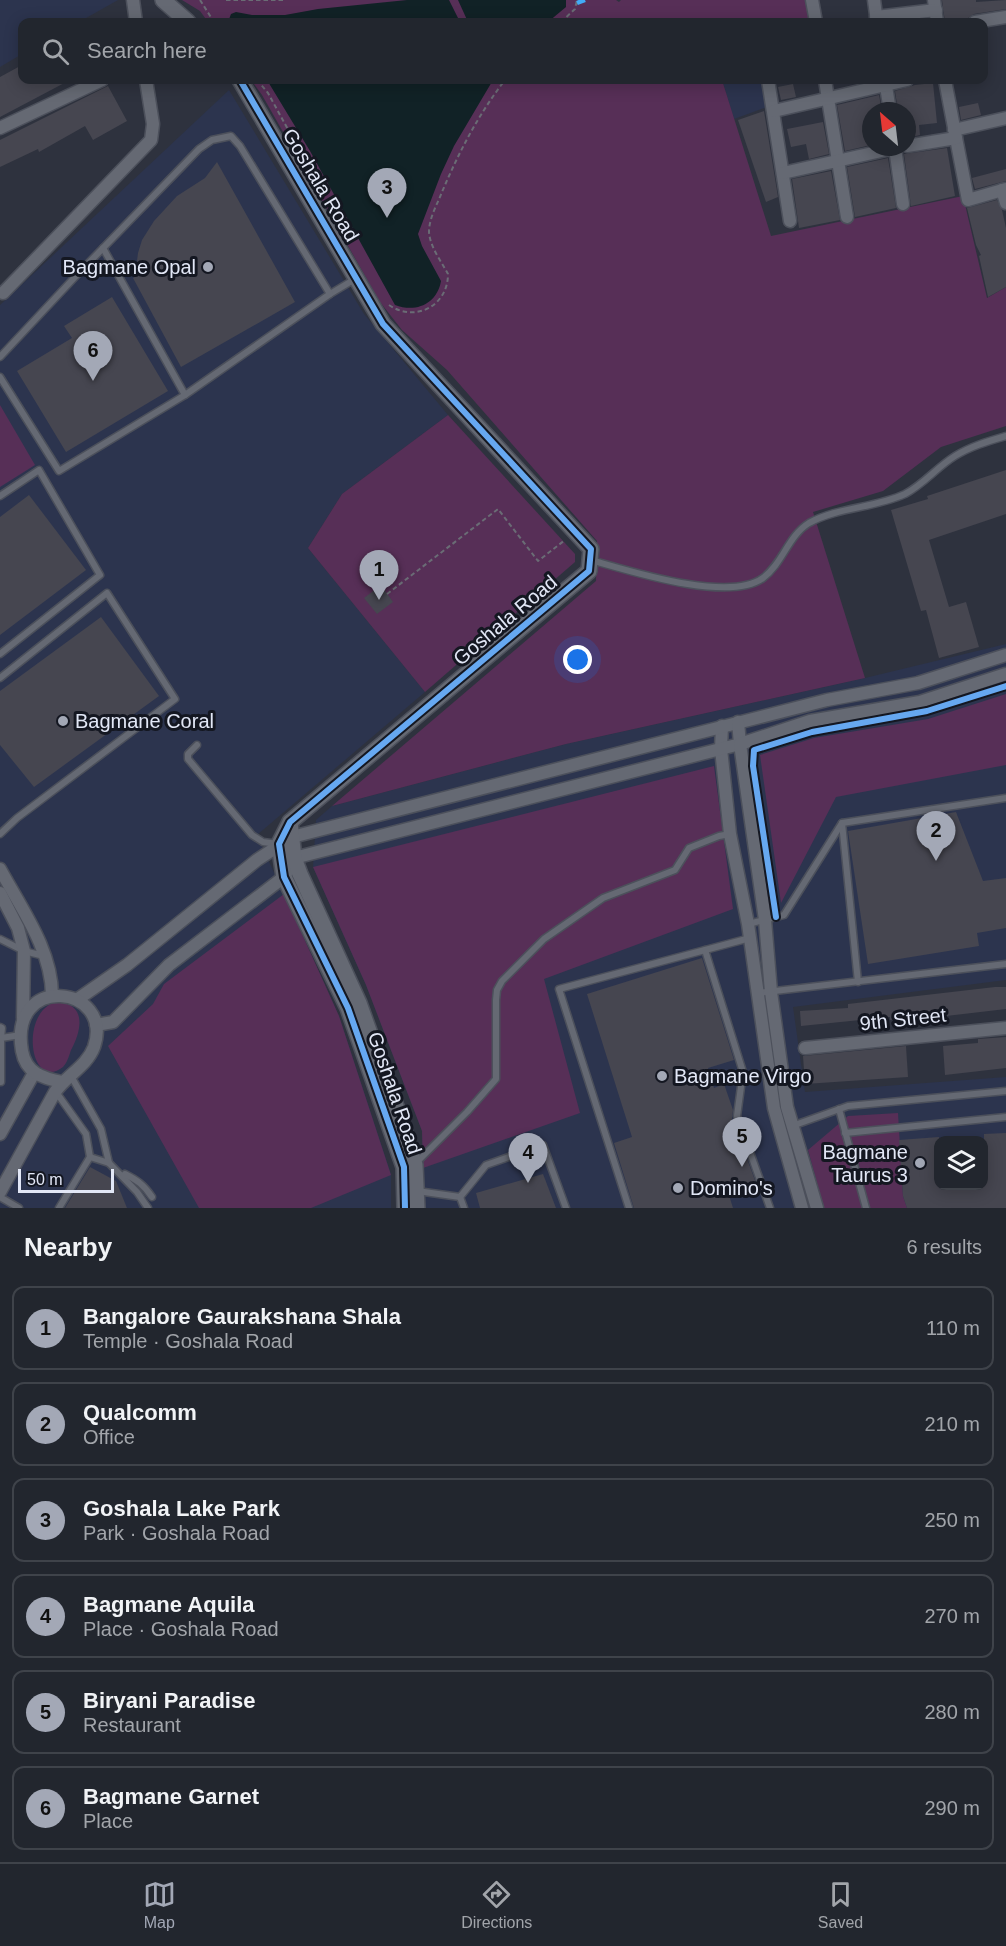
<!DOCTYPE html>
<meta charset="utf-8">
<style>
:root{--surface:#22262e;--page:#2e323a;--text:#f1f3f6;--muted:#a2a5aa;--line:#3f434a;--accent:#a3a8b6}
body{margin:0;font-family:Helvetica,sans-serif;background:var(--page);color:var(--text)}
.controls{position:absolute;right:18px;bottom:18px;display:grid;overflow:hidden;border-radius:12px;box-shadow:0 3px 15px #0003}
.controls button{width:54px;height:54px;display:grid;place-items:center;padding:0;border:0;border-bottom:2px solid var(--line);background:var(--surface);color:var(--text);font:30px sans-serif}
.compass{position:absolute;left:862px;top:102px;width:54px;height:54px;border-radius:50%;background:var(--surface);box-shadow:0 3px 15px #0003;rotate:332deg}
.scale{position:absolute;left:18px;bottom:15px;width:96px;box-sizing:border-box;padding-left:6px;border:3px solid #e2e7f6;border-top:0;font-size:16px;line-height:21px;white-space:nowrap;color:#e2e7f6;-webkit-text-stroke:4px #141721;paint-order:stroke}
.you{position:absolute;left:578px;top:660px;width:21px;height:21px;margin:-15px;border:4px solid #fff;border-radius:50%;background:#1a73e8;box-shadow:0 0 0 9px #1a73e833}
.badge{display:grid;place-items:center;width:39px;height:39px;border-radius:50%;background:var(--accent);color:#111;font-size:20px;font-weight:700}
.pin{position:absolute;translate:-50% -50px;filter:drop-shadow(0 2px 3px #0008)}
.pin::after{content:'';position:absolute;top:32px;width:21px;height:18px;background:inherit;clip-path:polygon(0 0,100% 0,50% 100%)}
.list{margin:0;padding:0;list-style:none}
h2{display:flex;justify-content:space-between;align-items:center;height:78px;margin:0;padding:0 24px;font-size:26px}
h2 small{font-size:20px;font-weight:400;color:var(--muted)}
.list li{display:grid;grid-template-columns:39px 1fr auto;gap:18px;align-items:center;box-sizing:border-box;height:84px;margin:0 12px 12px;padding:0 12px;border:2px solid var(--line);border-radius:12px}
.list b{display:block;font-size:22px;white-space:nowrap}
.list p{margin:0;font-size:20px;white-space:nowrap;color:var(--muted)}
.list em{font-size:20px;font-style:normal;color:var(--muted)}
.icon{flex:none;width:33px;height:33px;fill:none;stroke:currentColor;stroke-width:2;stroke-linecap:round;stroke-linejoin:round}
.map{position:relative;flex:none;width:1006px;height:1208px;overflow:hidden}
.search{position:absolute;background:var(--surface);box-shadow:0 3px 15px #0003;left:18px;right:18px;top:18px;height:66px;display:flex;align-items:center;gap:15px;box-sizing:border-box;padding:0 21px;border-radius:12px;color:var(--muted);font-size:22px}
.sheet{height:654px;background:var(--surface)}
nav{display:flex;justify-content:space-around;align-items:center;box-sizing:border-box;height:84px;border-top:2px solid var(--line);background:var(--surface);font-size:16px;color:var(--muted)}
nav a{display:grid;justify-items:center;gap:3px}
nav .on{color:var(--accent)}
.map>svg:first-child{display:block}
.built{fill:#2c344e;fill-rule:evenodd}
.green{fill:#572f57}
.water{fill:#112226}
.building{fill:#464650}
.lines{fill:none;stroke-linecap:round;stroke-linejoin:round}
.service-casing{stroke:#4c505b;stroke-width:9}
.minor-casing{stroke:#4c505b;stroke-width:15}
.tertiary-casing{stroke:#4c505b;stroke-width:18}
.path{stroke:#6a6c75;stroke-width:2;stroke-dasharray:4.5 3;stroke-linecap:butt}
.service{stroke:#656973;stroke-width:6}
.minor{stroke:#656973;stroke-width:12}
.tertiary{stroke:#656973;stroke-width:15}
.quiet{stroke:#42abf6;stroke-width:4.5;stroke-dasharray:9 4.5;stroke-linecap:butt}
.cycleway-casing{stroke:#141721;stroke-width:10}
.cycleway{stroke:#66a8f1;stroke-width:6}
.poi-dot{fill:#a3a8b6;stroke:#141721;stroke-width:2}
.labels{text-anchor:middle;stroke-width:6;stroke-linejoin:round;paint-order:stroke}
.street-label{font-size:20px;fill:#e2e7f6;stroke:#141721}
.poi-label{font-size:20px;fill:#e2e7f6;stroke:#141721;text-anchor:start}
</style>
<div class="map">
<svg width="1006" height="1208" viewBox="0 0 1006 1208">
<rect width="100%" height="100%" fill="#2e323e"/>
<g class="built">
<polygon points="0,0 118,0 79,22 22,22 22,54 0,67"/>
<polygon points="722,80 762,80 767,107 734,119"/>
<polygon points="229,90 364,314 448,415 342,494 308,548 425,692 257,835 339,1016 391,1174 391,1208 0,1208 0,305"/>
<path d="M1006,644V980L793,1007L805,1092L1006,1077V1208H425L422,1131L366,985L313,867L316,820L332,806L566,744L865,678ZM938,1140H984V1186H938Z"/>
</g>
<g class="green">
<polygon points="182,0 616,0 619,2 621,0 808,0 811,22 208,22 200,11"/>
<polygon points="251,80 722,80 771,236 963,196 987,298 1006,287 1006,426 941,447 883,491 813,512 865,678 566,744 332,806 596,581 597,541 447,370 402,330 380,302 262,95"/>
<polygon points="0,405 35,465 0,487"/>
<polygon points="448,415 575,554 575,562 425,692 308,548 342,494"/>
<polygon points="1006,694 1006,765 836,797 781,903 760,755 814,738 928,719"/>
<polygon points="714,766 733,909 544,979 580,1113 423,1168 422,1131 366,985 313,867"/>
<polygon points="284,894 339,1016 391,1175 311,1208 199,1208 108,1046 153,1004 164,984"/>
<path d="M56,1002C87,1003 82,1030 71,1050C69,1056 67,1063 63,1067C59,1070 55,1072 50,1072C27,1070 25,1010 56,1002Z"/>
<polygon points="898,1113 903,1196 907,1208 824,1208 808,1150 848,1116"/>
</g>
<g class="water">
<polygon points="407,0 449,0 460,22 228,22 231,14 236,12 252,15 285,15 318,9"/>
<polygon points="458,0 566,0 566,7 548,22 468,22"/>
<path d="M267,80H493L454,146L441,174L418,234L422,246L441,281C437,304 416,313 395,305L310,151Z"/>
</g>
<g class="building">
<polygon points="942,0 976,0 976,2 1006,0 1006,9 974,14 968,18 945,22"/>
<polygon points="22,65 22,80 70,80 0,117 0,77"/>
<polygon points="933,83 937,123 919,125 920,135 907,138 907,111 898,111 895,91 915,85"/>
<polygon points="793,84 796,97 781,100 778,87"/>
<polygon points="108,86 127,121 93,140 85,126 39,152 38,149 0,167 0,140"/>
<polygon points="879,95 882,111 871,111 871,145 845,151 837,105"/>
<polygon points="978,103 981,115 961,120 959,107"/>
<polygon points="764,111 778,197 766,202 738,120"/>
<polygon points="823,122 829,154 809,159 806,144 791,147 787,129"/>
<polygon points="947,148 955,196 911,206 904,154"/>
<polygon points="888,158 896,208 855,217 847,167"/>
<polygon points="217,162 295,302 181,367 133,278 143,272 137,261 138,253 142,240 154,221 177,196 205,178"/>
<polygon points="1006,169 1006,181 975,189 972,178"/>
<polygon points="831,171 840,220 799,228 792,179"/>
<polygon points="997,200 1002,210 1006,228 1006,287 988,297 979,256 981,255 976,245 967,208"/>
<polygon points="112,297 168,391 66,452 17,371 72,338 64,326"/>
<polygon points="1006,470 1006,514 929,540 949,607 966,602 979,647 939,658 926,610 921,611 891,510 928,499 927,496"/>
<polygon points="29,495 86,570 0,635 0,517"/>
<polygon points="381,585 393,602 377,614 364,598"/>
<polygon points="101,617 159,696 34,787 0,745 0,691"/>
<polygon points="956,812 983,881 1006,878 1006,928 977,933 979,946 868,964 848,831"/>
<polygon points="702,958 734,1060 708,1068 714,1088 724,1084 733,1110 732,1118 756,1183 728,1192 733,1208 634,1208 614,1143 632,1137 587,994"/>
<polygon points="995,987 1006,987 1006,1009 929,1018 929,1016 890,1020 890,1017 801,1026 800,1011 848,1008 848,1004"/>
<polygon points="1006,1037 1006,1068 945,1075 943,1046 978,1043 978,1039"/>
<polygon points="906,1046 908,1077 805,1084 803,1056"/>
<polygon points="1006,1133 1006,1208 907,1208 903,1196 899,1140 939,1137 939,1185 984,1185 984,1134"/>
<polygon points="90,1167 116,1181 127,1208 65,1208"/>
<polygon points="543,1174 556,1208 480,1208 476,1193"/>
</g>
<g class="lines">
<g class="service-casing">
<g id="service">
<polyline points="330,294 355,279"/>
<polyline points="0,357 75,277 199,149 212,140 231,136 240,146 330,294 185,395"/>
<polyline points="0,377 59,471 185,395 103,248"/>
<polyline points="0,496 39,470 100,575 0,654"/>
<path d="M591,560C630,571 729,603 763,578C783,563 788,536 809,523C838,507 875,508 905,494C924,484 937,467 955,456C971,446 989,441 1006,436"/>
<polyline points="0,678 107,593 175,699 17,818 0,834"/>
<polyline points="197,745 188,754 188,759 252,835 263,842 278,844"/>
<polyline points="842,823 858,982"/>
<polyline points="748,924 784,915 842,823 1006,798"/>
<polyline points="0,939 24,951 44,956"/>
<polyline points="705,950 743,1072 737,1116 770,1208"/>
<polyline points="757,993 1006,964"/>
<polyline points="0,1027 2,1028 1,1038"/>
<polyline points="71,1076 101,1129 109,1163"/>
<polyline points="1,1082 1,1038 21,1035"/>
<polyline points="56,1092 86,1134 90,1157 59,1208"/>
<polyline points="839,1109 866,1208"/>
<polyline points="792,1126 848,1106 1006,1091"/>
<polyline points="845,1133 1006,1117"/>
<polyline points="90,1157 109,1163 137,1192 148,1208"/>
<polyline points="415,1164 467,1112 496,1079 496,1000 497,990 502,981 544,939 603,898 675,870 689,848 719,836 730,834"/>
<path d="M123,1177L125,1174C137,1180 144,1185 152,1197"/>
<polyline points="417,1191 460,1197 486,1165 543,1145 566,1208"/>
<polyline points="0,1197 19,1208"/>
<polyline points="460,1197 464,1208"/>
<polyline points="629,1208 559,989 750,938"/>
</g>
</g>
<g class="minor-casing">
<g id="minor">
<polyline points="133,0 136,22"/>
<polyline points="812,0 816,22"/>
<polyline points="874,0 877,22"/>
<polyline points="934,0 937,22"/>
<polyline points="876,17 936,10"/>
<polyline points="975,22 1006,17"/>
<polyline points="768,80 790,221"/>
<polyline points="825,80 847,217"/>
<polyline points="885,80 890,111"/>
<polyline points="774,111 907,80"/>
<polyline points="0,128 102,80"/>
<polyline points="954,130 1006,118"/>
<polyline points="956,138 968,200 1006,189"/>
<polyline points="907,146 956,138 945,80"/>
<polyline points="783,173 895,148 903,204"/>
<polyline points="1002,190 1006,203"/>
<polyline points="3,293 151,140 153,124 146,80"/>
<polyline points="722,726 721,749 730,834 748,924 774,1108 802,1208"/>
<path d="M0,869C21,908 52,950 52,995"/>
<polyline points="0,893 18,928 24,951 23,1018"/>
<polyline points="78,999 127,965 257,860 292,837 827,700 918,683 1006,655"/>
<polyline points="96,1025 113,1022 169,965 284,877 294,858 740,744 738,722"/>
<polyline points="805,1048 1006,1028"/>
<polyline points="0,1134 34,1073"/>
<path d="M0,1192L55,1092C66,1076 87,1066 94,1047C115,985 8,972 22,1051C26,1073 42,1078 62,1082"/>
<polyline points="817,1208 787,1107 771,992 765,920 740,744 810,721 920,702 1006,674"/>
</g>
</g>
<g class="tertiary-casing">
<g id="tertiary">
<polyline points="163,0 188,22"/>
<polyline points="240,80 383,324 591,549 589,571 290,822 279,844 284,877 348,1008 404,1167 405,1208"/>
<polyline points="290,822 294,858 300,874 359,1003 398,1112 415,1165 417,1208"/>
</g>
</g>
<g class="path">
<polyline points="200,0 214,22"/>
<polyline points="226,0 285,0"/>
<polyline points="561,22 575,9 577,0"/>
<polyline points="257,80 268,93 302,155"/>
<path d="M389,305C415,323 448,306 448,274C441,261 430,247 429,232C429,218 437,205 442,192C459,152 478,115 505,80"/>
<polyline points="387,594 498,509 538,561 565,540"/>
</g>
<use href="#service" class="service"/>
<use href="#minor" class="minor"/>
<use href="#tertiary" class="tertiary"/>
<polyline class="quiet" points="577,3 585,0"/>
<g class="cycleway-casing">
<g id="cycleway">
<polyline points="240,80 383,324 591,549 589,571 290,822 279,844 284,877 348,1008 404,1167 405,1208"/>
<polyline points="776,917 753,766 754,750 812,732 927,711 1006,686"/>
</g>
</g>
<use href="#cycleway" class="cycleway"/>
</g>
<g class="poi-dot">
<circle cx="208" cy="267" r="6"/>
<circle cx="63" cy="721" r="6"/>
<circle cx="662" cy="1076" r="6"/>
<circle cx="920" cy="1163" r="6"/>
<circle cx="678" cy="1188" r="6"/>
</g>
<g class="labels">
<g class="street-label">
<text transform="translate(321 185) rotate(59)" y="7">Goshala Road</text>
<text transform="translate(505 620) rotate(-40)" y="7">Goshala Road</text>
<text transform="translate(903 1019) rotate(-6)" y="7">9th Street</text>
<text transform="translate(395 1093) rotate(71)" y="7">Goshala Road</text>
</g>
<g class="poi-label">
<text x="196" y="274" text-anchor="end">Bagmane Opal</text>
<text x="75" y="728">Bagmane Coral</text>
<text x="674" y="1083">Bagmane Virgo</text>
<text x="908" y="1159" text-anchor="end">Bagmane<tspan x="908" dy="23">Taurus 3</tspan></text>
<text x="690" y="1195">Domino's</text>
</g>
</g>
</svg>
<div class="controls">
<button><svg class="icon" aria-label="layers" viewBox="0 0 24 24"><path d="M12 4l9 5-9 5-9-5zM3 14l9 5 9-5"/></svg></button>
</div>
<svg class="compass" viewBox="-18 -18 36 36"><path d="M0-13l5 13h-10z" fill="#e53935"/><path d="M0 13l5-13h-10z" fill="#a2a5aa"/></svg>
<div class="scale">50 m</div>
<div class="you"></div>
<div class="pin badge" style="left:379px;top:600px">1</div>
<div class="pin badge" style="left:936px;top:861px">2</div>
<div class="pin badge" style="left:387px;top:218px">3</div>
<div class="pin badge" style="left:528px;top:1183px">4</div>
<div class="pin badge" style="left:742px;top:1167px">5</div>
<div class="pin badge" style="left:93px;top:381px">6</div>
<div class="search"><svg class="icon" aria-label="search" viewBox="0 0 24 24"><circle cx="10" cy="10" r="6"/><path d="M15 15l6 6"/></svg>Search here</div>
</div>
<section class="sheet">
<h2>Nearby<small>6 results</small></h2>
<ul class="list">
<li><span class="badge">1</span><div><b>Bangalore Gaurakshana Shala</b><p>Temple · Goshala Road</p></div><em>110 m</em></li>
<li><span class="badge">2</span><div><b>Qualcomm</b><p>Office</p></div><em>210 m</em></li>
<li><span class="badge">3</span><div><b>Goshala Lake Park</b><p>Park · Goshala Road</p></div><em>250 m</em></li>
<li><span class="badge">4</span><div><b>Bagmane Aquila</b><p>Place · Goshala Road</p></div><em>270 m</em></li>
<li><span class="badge">5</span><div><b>Biryani Paradise</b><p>Restaurant</p></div><em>280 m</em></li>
<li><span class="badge">6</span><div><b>Bagmane Garnet</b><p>Place</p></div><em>290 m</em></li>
</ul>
</section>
<nav>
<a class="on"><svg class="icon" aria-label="map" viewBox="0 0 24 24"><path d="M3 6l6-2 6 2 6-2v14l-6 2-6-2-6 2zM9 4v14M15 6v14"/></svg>Map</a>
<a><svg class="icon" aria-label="directions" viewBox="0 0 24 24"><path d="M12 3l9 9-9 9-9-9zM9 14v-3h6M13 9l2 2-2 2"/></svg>Directions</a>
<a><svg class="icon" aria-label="saved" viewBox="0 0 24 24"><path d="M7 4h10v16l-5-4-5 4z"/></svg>Saved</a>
</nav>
